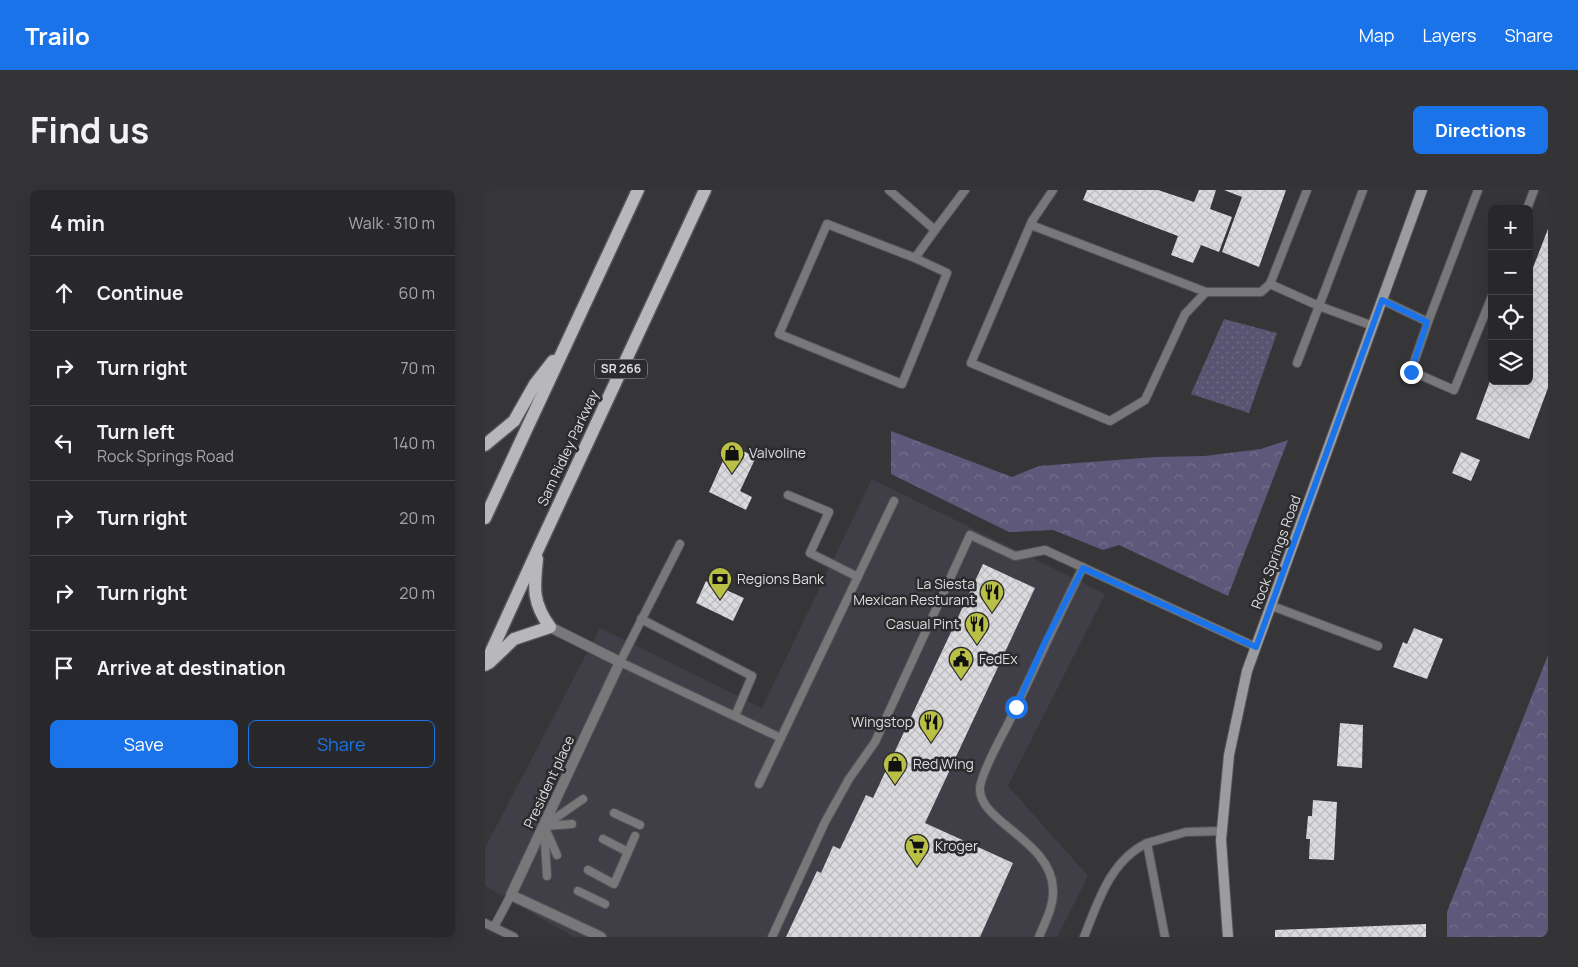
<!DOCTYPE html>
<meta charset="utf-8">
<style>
:root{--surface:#28282b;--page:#343437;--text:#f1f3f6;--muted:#a5a6a9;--line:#444447;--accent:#1a73e8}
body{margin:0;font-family:Manrope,sans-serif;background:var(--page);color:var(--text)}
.controls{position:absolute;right:15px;top:15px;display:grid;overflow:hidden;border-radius:8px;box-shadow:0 5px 20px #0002}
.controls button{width:45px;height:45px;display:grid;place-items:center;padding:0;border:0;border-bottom:1px solid var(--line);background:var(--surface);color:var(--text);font:25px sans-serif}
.stop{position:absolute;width:15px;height:15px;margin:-11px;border:4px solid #1a73e8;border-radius:50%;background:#fff}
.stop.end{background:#1a73e8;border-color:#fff;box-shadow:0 1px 5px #0008}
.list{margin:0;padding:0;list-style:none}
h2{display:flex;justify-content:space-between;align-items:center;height:65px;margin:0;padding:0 20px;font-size:21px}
h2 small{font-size:16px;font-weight:400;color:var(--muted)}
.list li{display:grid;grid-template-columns:32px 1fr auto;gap:15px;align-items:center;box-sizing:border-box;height:75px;padding:0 20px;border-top:1px solid var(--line)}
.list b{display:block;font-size:19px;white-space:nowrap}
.list p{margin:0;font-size:16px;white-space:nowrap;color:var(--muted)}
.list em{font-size:16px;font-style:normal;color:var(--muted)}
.actions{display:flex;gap:10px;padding:15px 20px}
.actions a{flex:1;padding:11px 0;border:1px solid var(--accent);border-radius:8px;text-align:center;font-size:18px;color:var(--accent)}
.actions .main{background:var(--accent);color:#fff}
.icon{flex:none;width:28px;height:28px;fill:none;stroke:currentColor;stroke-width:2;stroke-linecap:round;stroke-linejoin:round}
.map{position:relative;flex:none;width:1063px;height:747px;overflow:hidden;border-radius:8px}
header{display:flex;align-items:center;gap:30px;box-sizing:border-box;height:70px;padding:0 25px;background:var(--accent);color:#fff}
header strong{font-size:24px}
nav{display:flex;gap:28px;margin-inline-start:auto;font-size:18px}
.intro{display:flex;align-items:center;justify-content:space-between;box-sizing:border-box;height:120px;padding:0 30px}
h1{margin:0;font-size:35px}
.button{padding:12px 22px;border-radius:8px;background:var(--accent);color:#fff;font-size:18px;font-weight:700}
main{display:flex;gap:30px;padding:0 30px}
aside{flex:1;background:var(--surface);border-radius:8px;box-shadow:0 5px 20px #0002}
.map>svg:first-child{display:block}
.built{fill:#403f48}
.forest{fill:url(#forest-crowns)}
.park{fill:url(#park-dots)}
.building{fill:url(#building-cross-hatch)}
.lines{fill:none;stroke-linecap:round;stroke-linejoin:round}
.lane-casing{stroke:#545457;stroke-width:10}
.street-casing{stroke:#545457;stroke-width:12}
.secondary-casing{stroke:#545457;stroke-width:12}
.primary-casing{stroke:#545457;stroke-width:15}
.lane{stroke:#787779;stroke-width:8}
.street{stroke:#787779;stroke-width:10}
.secondary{stroke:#9c9b9e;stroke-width:10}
.primary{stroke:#b8b7ba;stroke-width:12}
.route{stroke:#1a73e8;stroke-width:6}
.labels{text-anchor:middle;stroke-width:5;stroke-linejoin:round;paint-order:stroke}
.shield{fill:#2c2c2f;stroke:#a8a8aa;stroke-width:1}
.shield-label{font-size:12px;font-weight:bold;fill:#dddddf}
.street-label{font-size:14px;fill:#dddddf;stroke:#2c2c2f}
.poi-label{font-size:14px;fill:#dddddf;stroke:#2c2c2f;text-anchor:start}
</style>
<header>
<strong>Trailo</strong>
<nav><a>Map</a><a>Layers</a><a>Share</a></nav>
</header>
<div class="intro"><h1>Find us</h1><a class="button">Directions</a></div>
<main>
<aside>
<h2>4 min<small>Walk · 310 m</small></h2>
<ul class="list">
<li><svg class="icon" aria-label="ahead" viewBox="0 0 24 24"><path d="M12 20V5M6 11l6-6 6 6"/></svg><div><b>Continue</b></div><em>60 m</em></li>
<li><svg class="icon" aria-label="right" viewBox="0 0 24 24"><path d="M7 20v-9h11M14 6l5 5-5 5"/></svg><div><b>Turn right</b></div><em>70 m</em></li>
<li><svg class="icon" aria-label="left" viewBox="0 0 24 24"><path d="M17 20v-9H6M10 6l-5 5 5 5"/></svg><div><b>Turn left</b><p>Rock Springs Road</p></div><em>140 m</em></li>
<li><svg class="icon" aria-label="right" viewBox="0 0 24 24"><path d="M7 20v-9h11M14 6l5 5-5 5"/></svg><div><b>Turn right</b></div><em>20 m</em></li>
<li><svg class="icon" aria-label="right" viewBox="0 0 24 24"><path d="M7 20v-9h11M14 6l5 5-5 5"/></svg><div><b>Turn right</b></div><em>20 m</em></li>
<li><svg class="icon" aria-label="arrive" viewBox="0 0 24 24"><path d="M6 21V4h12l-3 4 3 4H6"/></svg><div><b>Arrive at destination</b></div></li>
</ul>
<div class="actions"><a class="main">Save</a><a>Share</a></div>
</aside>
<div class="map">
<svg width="1063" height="747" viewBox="0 0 1063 747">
<defs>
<pattern id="forest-crowns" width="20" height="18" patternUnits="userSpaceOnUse" patternTransform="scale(1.25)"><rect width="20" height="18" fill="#5e587b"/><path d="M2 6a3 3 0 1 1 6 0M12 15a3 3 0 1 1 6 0" fill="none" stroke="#75708d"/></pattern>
<pattern id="park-dots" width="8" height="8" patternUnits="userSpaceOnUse" patternTransform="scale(1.25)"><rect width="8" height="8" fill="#595471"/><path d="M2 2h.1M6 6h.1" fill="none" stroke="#706c85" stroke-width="1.8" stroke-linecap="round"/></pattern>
<pattern id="building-cross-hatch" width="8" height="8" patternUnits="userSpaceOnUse" patternTransform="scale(1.25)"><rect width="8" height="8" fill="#dbdade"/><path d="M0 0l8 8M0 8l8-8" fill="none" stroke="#bcbcbf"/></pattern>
</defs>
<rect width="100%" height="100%" fill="#363639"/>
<polygon class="built" points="387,289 620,404 523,596 603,686 572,747 89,747 0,696 0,658 115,438 277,518"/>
<g class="forest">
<polygon points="406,241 527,287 554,276 670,267 720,266 776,259 803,250 743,406 634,355 618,360 568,340 524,342 406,284"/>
<polygon points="1063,465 1063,747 962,747 962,722"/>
</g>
<polygon class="park" points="739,129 792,143 764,223 706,204"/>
<g class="building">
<polygon points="602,0 673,0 709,12 714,0 731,0 725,19 747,27 734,62 716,55 708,73 686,65 693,46 598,10"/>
<polygon points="739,0 801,0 774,77 737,62 757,7"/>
<polygon points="1063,39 1063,198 1044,249 991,229 1005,191 1044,191 1044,88"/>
<polygon points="245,255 271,267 255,301 267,307 261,320 224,302"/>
<polygon points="976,262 995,270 986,291 967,283"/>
<polygon points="498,374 550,398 440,633 528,673 495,747 301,747 332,681 336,683 348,656 355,659 381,605 388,608"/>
<polygon points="221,391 259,408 248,431 211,413"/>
<polygon points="929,438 958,449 942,489 908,477 918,452 922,454"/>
<polygon points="855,533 878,535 877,578 852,576"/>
<polygon points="828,610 852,612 849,670 824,669 825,649 821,649 823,626 827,626"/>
<polygon points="941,734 941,747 790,747 790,740"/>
</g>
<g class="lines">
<g class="lane-casing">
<g id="lane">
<polyline points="404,0 450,40 480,0"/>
<polyline points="568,0 547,31 486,173 625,231 660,210 700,124 721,102 776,102 785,94 822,0"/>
<polyline points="1042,19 1049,0"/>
<polyline points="546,35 721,102"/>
<polyline points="430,68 342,34 294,144 417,194 462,83 430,68 450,40"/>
<polyline points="785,94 834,116 878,0"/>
<polyline points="897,110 943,132 926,181 969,200 1007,106"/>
<polyline points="943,132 993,0"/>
<polyline points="812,173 834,116 888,136"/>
<polyline points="303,305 344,322 325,363 373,387"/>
<polyline points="195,354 135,472 296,548"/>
<polyline points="787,416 893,456"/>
<polyline points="156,429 267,486 250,526"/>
<polyline points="274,594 409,311"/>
<polyline points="129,623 155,635"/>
<polyline points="59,636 62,686"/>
<polyline points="59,636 98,609"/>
<polyline points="61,636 87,634"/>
<polyline points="61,640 72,665"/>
<polyline points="118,649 143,662"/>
<polyline points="103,680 129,694 150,646"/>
<polyline points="93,701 120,714"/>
<polyline points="0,733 29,747"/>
<polyline points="9,737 26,705"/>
<polyline points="287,747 340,632 364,589 390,552 485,345 530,366 560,360 771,457"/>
<path d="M554,747C560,732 569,716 568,700C568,652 495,632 495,600C494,588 516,547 523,534C548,482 572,429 598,377"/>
<path d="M599,747C613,712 625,671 662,653"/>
<polyline points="680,747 662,653 701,642 737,641"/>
</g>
</g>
<g class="street-casing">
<polyline id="street" points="65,437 135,472 26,705 116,747"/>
</g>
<g class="secondary-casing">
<polyline id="secondary" points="743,747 736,650 744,565 762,481 937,0"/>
</g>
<g class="primary-casing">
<g id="primary">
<polyline points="0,255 29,231 50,194 68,171"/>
<polyline points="0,328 153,0"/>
<path d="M4,473L29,449L65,437C47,412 49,398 52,369"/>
<polyline points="0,475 53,359 220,0"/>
</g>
</g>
<use href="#lane" class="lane"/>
<use href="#street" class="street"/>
<use href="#secondary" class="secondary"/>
<use href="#primary" class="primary"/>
</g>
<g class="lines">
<polyline class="route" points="531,517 560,452 598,378 771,457 897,110 942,132 926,182"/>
</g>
<defs>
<g id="shop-pin" transform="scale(1.25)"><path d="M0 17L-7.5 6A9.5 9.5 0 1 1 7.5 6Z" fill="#bac045" stroke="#2c2c2f"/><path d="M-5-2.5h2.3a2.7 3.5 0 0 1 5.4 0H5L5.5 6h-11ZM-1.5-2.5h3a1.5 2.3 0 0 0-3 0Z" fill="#111"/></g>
<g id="bank-pin" transform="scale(1.25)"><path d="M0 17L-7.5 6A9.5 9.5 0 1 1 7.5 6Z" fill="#bac045" stroke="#2c2c2f"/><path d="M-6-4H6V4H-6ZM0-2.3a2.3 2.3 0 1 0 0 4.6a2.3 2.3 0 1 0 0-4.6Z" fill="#111"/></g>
<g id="restaurant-pin" transform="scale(1.25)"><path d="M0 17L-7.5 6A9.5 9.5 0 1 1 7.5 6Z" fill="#bac045" stroke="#2c2c2f"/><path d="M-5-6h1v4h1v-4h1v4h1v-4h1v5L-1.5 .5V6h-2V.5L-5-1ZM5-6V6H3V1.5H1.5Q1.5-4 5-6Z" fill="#111"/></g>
<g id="civic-pin" transform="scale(1.25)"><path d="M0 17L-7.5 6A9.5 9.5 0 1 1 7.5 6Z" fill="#bac045" stroke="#2c2c2f"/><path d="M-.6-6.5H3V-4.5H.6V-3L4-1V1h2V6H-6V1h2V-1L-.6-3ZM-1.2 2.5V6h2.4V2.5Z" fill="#111"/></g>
<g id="supermarket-pin" transform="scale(1.25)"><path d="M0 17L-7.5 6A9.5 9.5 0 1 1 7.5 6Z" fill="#bac045" stroke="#2c2c2f"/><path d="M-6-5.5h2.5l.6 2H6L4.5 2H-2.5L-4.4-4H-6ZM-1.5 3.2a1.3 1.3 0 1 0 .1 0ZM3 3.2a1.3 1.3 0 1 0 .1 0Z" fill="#111"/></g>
</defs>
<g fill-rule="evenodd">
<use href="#shop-pin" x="247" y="263"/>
<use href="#bank-pin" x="235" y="389"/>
<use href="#restaurant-pin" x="507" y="402"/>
<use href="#restaurant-pin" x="492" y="434"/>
<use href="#civic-pin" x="476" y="469"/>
<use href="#restaurant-pin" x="446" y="532"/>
<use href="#shop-pin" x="410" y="574"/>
<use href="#supermarket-pin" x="432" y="656"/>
</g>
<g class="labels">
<rect class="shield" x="110" y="169.5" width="52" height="19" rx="4"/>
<g class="shield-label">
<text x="136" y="183">SR 266</text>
</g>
<g class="street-label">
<text transform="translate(83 258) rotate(-65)" y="5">Sam Ridley Parkway</text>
<text transform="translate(791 362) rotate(-70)" y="5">Rock Springs Road</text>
<text transform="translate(64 592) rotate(-65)" y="5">President place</text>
</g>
<g class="poi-label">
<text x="264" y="268">Valvoline</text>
<text x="252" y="394">Regions Bank</text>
<text x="490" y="399" text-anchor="end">La Siesta<tspan x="490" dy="16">Mexican Resturant</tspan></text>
<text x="474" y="439" text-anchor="end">Casual Pint</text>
<text x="494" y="474">FedEx</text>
<text x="428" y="537" text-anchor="end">Wingstop</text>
<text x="428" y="579">Red Wing</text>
<text x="450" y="661">Kroger</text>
</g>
</g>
</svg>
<div class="controls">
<button>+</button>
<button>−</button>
<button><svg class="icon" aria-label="locate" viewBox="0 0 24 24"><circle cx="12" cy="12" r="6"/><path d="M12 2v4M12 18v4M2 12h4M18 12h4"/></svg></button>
<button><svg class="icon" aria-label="layers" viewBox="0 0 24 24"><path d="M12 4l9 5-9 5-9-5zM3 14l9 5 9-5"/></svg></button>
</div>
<div class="stop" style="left:531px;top:517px"></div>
<div class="stop end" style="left:926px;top:182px"></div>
</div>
</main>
